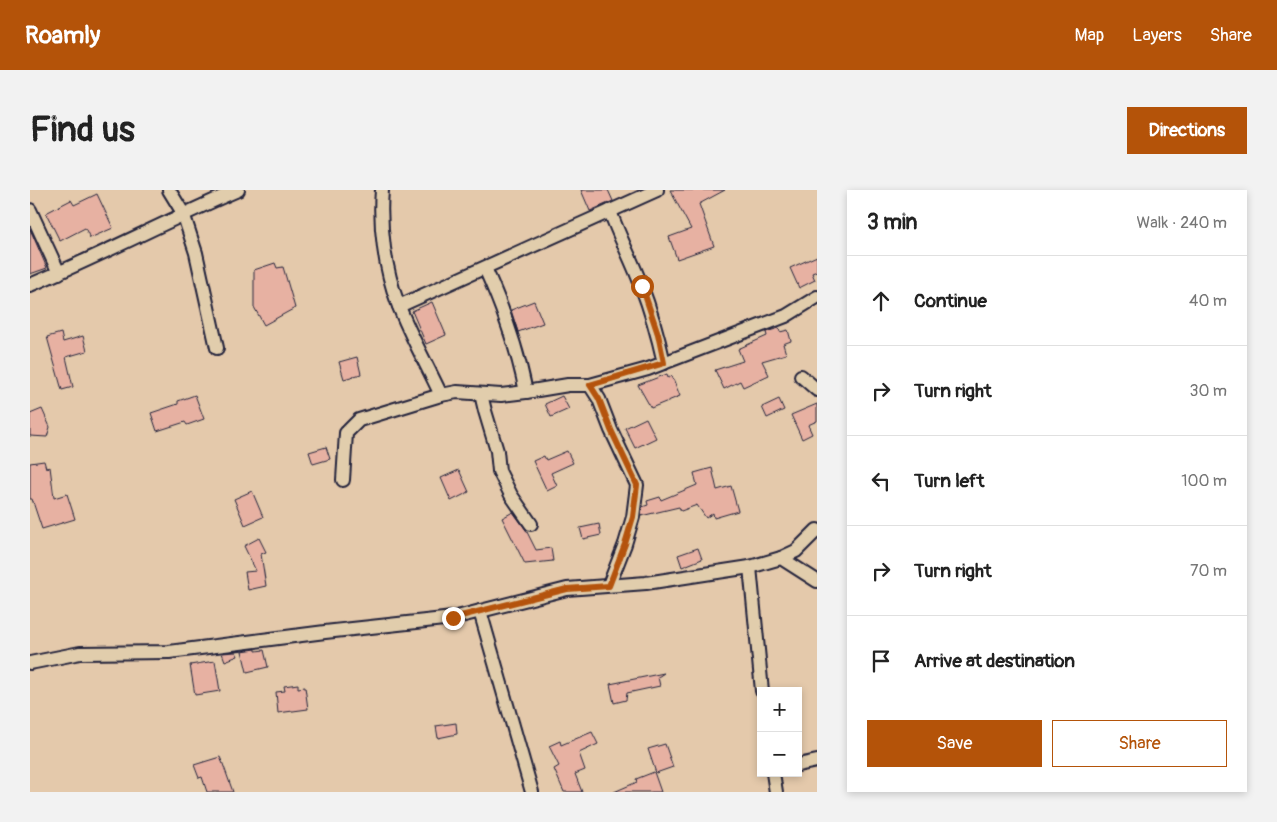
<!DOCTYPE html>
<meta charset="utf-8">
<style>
:root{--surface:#fff;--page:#f2f2f2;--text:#222;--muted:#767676;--line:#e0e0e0;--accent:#b45309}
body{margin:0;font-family:Pangolin,sans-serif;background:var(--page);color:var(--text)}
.controls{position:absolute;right:15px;bottom:15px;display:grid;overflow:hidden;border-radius:0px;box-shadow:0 2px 8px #0003}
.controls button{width:45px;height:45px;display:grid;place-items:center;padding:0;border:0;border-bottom:1px solid var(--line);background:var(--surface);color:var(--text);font:25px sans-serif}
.stop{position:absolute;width:15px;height:15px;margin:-11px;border:4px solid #b45309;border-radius:50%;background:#fff}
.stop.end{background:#b45309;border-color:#fff;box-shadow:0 1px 5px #0008}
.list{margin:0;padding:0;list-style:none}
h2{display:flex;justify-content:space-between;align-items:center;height:65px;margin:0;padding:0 20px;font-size:21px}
h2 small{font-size:16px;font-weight:400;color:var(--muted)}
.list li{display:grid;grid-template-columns:32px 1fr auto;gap:15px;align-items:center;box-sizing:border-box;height:90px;padding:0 20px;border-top:1px solid var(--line)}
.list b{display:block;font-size:19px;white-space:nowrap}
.list em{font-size:16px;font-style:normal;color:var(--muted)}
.actions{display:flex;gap:10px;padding:15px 20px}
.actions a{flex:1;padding:11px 0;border:1px solid var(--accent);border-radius:0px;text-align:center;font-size:18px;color:var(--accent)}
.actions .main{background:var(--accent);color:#fff}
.icon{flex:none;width:28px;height:28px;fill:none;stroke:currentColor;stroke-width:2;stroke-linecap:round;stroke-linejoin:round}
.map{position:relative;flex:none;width:787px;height:602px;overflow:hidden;border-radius:0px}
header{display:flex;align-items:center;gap:30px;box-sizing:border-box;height:70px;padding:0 25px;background:var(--accent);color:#fff}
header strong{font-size:24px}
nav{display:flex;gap:28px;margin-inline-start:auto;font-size:18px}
.intro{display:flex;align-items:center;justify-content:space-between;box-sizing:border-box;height:120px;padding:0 30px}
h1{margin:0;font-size:35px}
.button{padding:12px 22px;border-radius:0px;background:var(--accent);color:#fff;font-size:18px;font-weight:700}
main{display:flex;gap:30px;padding:0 30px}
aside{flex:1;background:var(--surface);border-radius:0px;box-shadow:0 2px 8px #0003}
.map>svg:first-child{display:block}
.building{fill:#e7b1a2;stroke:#22223b}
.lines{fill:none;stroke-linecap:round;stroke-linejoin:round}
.minor-casing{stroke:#22223b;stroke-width:16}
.minor{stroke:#e1cdac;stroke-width:12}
.route{stroke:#b45309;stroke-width:6}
</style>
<header>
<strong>Roamly</strong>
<nav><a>Map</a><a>Layers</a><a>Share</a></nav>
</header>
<div class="intro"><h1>Find us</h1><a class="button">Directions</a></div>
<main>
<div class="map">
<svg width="787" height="602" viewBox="0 0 787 602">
<rect width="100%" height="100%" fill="#e4c9ab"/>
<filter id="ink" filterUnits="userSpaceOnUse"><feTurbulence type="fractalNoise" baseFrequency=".02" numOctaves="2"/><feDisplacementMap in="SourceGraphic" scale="10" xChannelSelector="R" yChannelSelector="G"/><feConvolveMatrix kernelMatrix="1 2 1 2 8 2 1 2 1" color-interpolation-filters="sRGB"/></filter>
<g filter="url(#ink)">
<g class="building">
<polygon points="551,0 578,0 583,11 560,21"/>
<polygon points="640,0 695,0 669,14 684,56 647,69 639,47 661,39"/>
<polygon points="67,4 83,38 60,48 55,38 30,51 16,23 41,10 44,15"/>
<polygon points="0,39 17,78 0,84"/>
<polygon points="787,66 787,81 782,83 785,90 769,98 760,78"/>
<polygon points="245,73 247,78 253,77 265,118 234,135 224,117 224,80"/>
<polygon points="504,111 513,133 488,142 481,120"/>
<polygon points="402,112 416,145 396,154 382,121"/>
<polygon points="749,138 750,142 758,140 761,151 753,154 756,164 732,171 739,185 713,197 710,191 694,199 685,180 713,171 708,159 737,146 736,142"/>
<polygon points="31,143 33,152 53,146 57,161 36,167 43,197 32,200 17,147"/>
<polygon points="327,167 331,184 314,189 309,172"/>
<polygon points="637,184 638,188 642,186 650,206 621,218 608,195"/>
<polygon points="165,205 174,229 157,235 155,232 127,241 121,223 148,214 148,211"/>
<polygon points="532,206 539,219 521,227 515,214"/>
<polygon points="749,209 754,220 737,228 732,217"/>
<polygon points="787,214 787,231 778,235 782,244 772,249 761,225"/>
<polygon points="12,219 20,237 17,247 0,246 0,224"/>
<polygon points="616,228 626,248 605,258 595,238"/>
<polygon points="296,257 300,269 283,274 279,262"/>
<polygon points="537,261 543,273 521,283 527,296 517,301 503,271 514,266 516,270"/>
<polygon points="14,271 16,278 20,277 24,308 37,304 45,329 12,339 2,309 0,309 0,273"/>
<polygon points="682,278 687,300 701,296 708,321 684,328 683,323 676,328 667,315 651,321 649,317 611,326 612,317 618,315 617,311 630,307 631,310 667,295 664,283"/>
<polygon points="429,280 439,302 421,311 411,288"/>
<polygon points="222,301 233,327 215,335 204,309"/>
<polygon points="483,322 496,340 506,360 521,358 523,371 495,374 472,328"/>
<polygon points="569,334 571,345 553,349 550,338"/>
<polygon points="229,348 236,362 231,364 236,396 218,400 215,382 226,381 214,356"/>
<polygon points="668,358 672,369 652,377 648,365"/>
<polygon points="226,459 226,461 234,460 238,477 217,482 212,461"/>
<polygon points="206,462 208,466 195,471 192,463"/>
<polygon points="185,471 190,501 165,505 160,475"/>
<polygon points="634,483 628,487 630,496 597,503 596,510 584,513 580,494"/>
<polygon points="268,494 268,498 275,497 278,519 248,523 246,502 255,501 254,496"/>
<polygon points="426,533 427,544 408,548 406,536"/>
<polygon points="562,542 568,554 549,563 555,580 545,584 552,602 534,602 524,579 529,576 519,556 530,551 531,555"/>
<polygon points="635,554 643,577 626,583 618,559"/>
<polygon points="190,567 193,574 203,602 177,602 172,587 169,588 164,575"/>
<polygon points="624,582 631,602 584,602 607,592 606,589"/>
</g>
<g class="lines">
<g class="minor-casing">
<g id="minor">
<polyline points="139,0 153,23 166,63 187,158"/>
<path d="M352,0C349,37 355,79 368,114C380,145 397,175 411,205"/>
<polyline points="0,20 29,83"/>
<path d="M580,21C589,47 602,70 611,95C621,121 628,146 634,173"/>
<path d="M455,78C472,116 488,161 496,202"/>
<path d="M0,95C70,66 138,30 208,0"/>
<polyline points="369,116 627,0"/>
<polyline points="771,186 787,200"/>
<polyline points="560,195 618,179 756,126 787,107"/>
<polyline points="451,204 455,221 467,261 469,281 481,305 501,334"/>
<polyline points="313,290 316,243 329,230 411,205 427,202 471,205 496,202 538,195 560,195 569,209 581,240 607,295 603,327 595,354 579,395"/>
<polyline points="751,368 766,361 787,340"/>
<polyline points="720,377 732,501"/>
<polyline points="450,421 502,602"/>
<polyline points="0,473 50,463 139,462 295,442 423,428 537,399 616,393 720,377 751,368 787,391"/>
<polyline points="768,575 787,571"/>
<polyline points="743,583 746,602"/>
</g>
</g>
<use href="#minor" class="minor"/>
</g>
</g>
<g class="lines" filter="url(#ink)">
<polyline class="route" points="423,428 537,399 579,396 595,354 603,327 607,295 581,240 569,209 560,195 634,173 628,144 612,96"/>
</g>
</svg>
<div class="controls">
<button>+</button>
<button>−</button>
</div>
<div class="stop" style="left:612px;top:96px"></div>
<div class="stop end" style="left:423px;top:428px"></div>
</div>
<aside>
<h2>3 min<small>Walk · 240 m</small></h2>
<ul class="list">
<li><svg class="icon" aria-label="ahead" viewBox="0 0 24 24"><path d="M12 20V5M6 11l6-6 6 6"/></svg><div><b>Continue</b></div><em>40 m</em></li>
<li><svg class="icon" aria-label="right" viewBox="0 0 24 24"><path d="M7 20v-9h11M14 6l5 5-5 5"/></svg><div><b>Turn right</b></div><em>30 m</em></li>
<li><svg class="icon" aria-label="left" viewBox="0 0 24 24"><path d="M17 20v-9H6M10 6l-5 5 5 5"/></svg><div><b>Turn left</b></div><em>100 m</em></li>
<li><svg class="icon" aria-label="right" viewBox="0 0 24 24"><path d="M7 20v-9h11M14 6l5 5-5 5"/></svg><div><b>Turn right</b></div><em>70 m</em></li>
<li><svg class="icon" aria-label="arrive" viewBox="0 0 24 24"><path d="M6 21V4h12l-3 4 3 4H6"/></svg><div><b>Arrive at destination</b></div></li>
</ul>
<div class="actions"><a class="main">Save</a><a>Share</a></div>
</aside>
</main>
